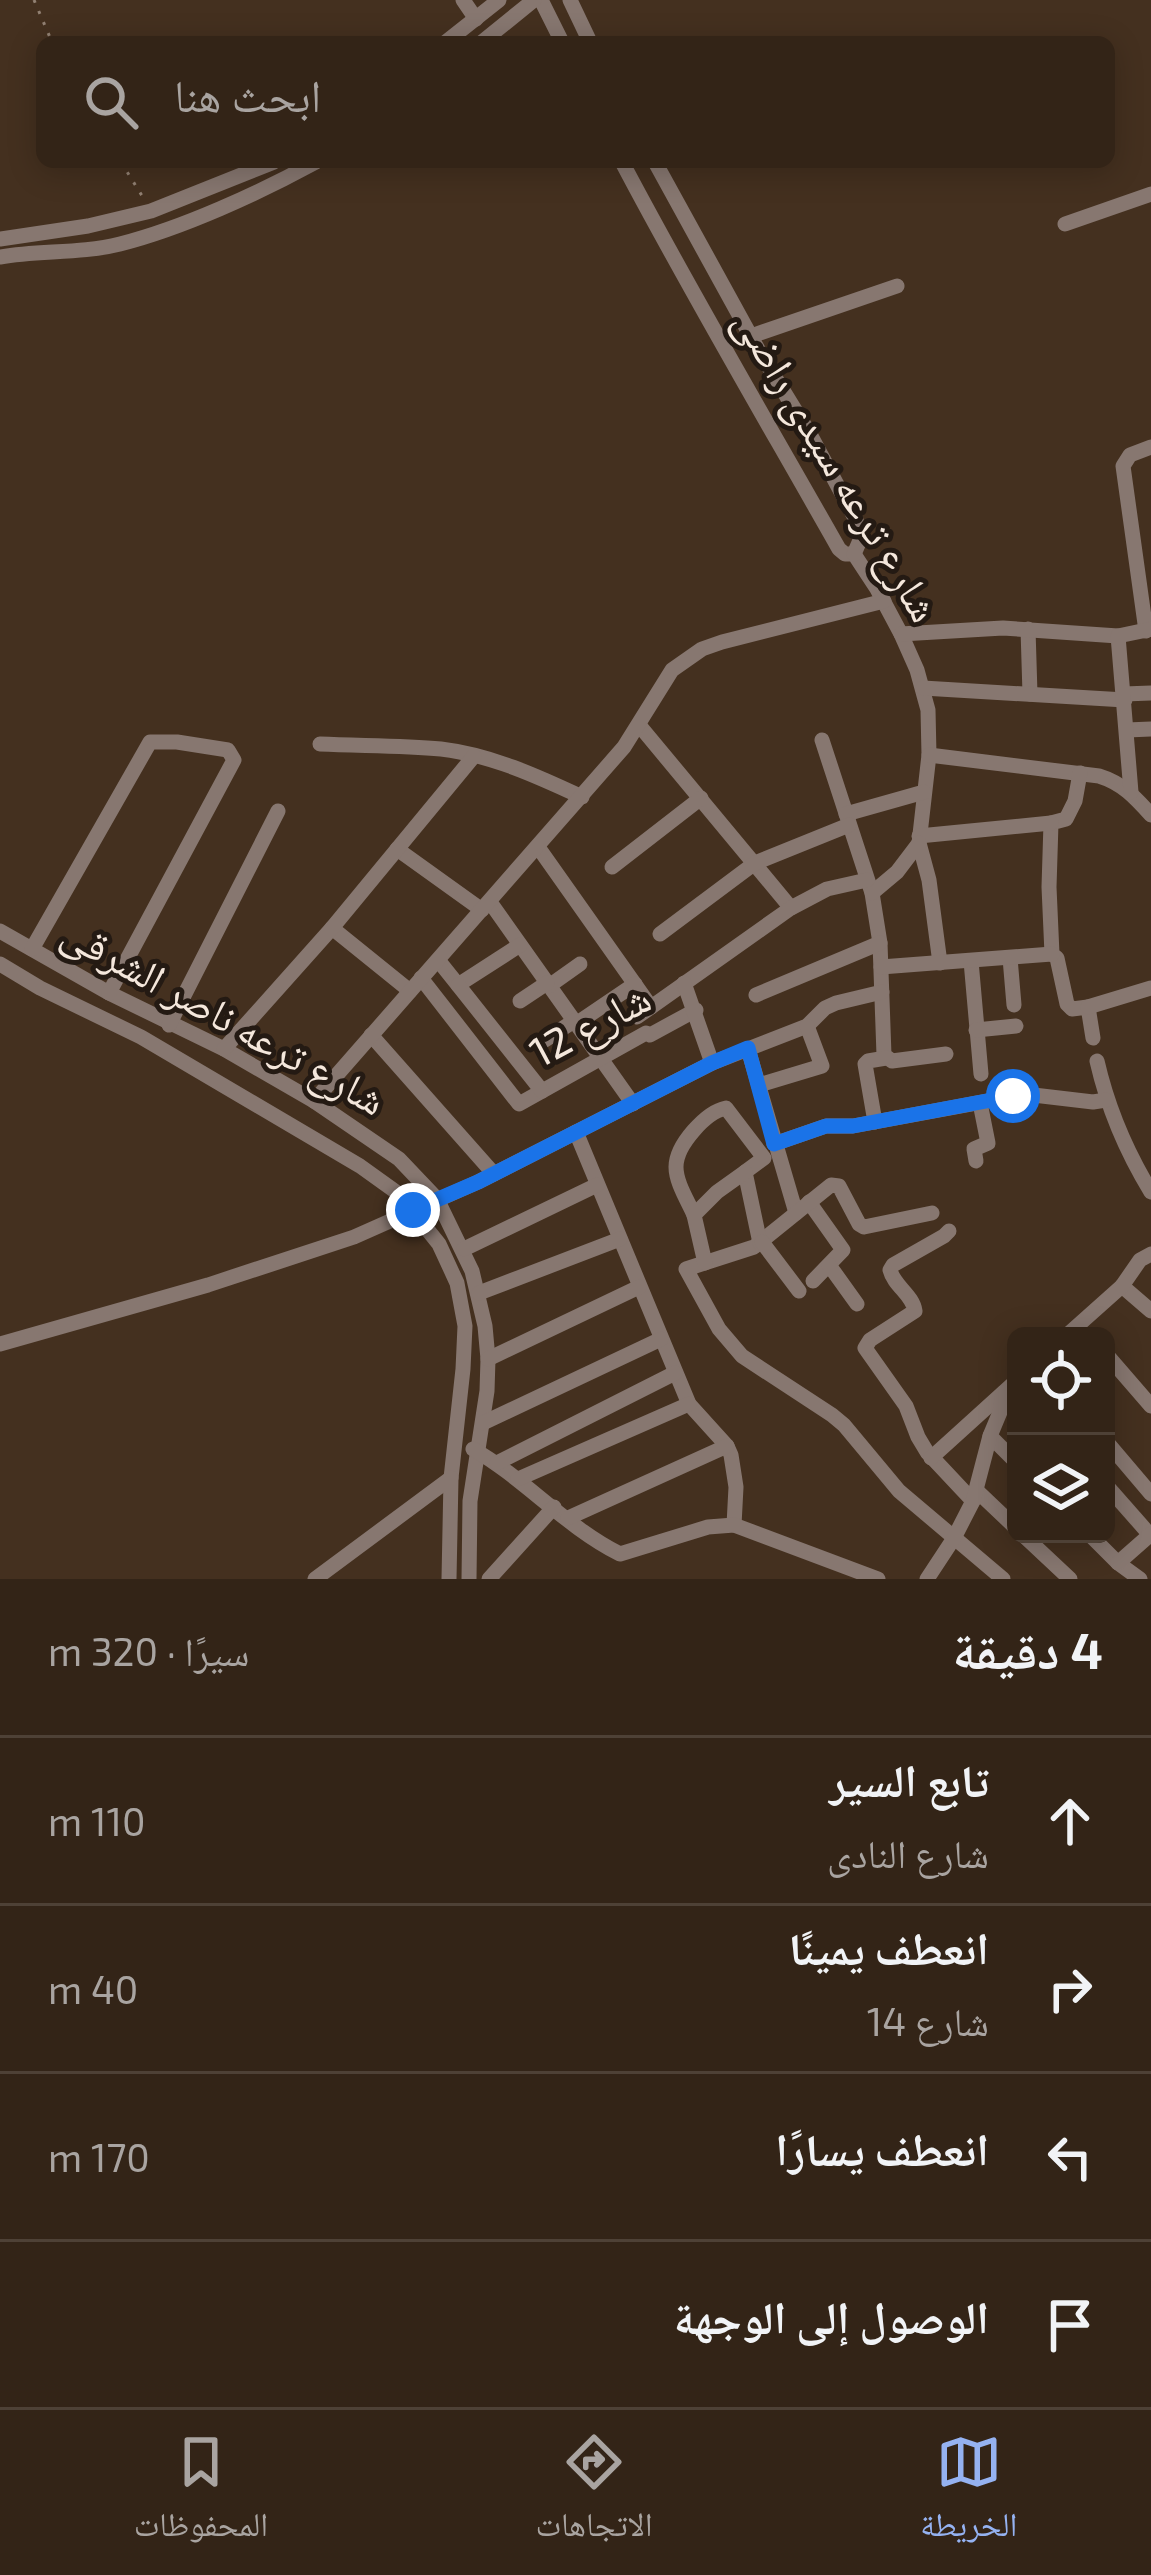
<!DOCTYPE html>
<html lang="ar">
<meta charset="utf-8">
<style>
:root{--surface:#332417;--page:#3b2c20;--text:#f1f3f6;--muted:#a9a4a1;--line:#4e4136;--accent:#95b2f1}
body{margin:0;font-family:"Exo 2","Noto Naskh Arabic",sans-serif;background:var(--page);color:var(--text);direction:rtl}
.controls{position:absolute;right:36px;bottom:36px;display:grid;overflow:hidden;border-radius:18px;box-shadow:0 6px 30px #0003}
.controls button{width:108px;height:108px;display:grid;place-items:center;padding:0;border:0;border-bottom:3px solid var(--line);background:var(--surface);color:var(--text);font:60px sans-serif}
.stop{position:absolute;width:36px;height:36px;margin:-27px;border:9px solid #1a73e8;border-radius:50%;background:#fff}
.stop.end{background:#1a73e8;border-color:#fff;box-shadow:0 3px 12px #0008}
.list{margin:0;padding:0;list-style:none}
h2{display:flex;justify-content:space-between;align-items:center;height:156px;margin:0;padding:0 48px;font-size:51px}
h2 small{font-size:39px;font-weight:400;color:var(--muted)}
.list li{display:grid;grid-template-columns:78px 1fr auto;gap:36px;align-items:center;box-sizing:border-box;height:168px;padding:0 48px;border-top:3px solid var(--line)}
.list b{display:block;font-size:45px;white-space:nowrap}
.list p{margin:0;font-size:39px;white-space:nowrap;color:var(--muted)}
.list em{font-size:39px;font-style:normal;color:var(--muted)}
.icon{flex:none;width:66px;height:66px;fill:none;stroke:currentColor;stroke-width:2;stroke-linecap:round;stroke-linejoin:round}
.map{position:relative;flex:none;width:1151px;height:1579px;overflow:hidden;direction:ltr}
.search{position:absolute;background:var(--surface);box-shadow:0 6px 30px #0003;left:36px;right:36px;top:36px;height:132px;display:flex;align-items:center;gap:30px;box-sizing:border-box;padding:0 42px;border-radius:18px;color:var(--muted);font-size:45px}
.sheet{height:828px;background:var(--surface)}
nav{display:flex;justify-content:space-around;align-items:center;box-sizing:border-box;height:168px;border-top:3px solid var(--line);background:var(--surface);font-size:33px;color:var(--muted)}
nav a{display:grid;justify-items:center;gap:6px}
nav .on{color:var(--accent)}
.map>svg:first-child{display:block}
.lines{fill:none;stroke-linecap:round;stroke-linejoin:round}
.path{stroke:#928173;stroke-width:3;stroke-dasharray:3 9;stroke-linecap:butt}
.minor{stroke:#877770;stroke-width:15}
.route{stroke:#1a73e8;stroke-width:15}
.labels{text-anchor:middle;stroke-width:10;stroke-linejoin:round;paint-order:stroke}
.street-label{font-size:42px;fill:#f4e7dc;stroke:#241a13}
</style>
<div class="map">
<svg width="1151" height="1579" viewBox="0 0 1151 1579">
<rect width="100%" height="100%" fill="#44301f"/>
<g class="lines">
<g class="path">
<polyline points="34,0 52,42"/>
<polyline points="121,162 144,199"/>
</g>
<g class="minor">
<polyline points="463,0 476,19"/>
<polyline points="541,0 562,42"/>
<polyline points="570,0 590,42"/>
<polyline points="446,42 499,0"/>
<polyline points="482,42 534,0"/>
<path d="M622,162C691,293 766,420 839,549L845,554H854L877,589L901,634L917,670L928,710L929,755L919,843L929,880L940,963"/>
<polyline points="655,162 760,353 811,436 856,520 861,538 854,554"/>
<polyline points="1065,224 1151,194"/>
<polyline points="0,239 88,226 151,211 274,162"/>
<path d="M0,257C39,250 80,254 120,244C183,228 259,193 316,162"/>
<polyline points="751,336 897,286"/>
<polyline points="1028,629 1030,694"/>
<polyline points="1146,631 1123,466 1130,455 1151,447"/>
<polyline points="901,634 1003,628 1118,636"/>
<polyline points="923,688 1125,700"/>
<polyline points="1124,694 1151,693"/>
<polyline points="639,725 791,908"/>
<polyline points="1127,730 1151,729"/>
<polyline points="822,740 872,893 880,943 884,1055 892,1061 946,1054"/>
<path d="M320,744C360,746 401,745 441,749C491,755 537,776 582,797"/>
<path d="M929,755L1099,776C1122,783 1135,797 1151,815"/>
<polyline points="1080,773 1075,801 1066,819 1051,823 1049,887 1052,954 1057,958 1067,1004 1072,1009 1088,1007 1093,1038"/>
<polyline points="1131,792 1118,636 1151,629"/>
<polyline points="846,814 924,792"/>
<polyline points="919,836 1051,823"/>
<polyline points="538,847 651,1007"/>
<polyline points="397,849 482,910"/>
<polyline points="612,867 701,798"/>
<polyline points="872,893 897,872 919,843"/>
<polyline points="490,902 633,1104"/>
<polyline points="332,928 410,991"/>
<polyline points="0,931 109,993 224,1049 314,1101 399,1159 437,1199 472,1271 485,1326 488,1359 487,1391 470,1501 469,1579"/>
<polyline points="660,934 755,863 849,825"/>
<polyline points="32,949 150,742 177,742 228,750 234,760 109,993"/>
<polyline points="1010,958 1014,1005"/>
<polyline points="438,960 458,985 520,945"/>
<polyline points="971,961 981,1074"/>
<polyline points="0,964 40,988 141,1037 360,1166 399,1194 439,1244 457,1283 465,1326 463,1369 451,1478 449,1579"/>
<polyline points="881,967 1052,954"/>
<polyline points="421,978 519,1104 646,1033 650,1035 696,1010"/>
<polyline points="458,985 542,1091"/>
<polyline points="549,986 580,964"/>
<polyline points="756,995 880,943"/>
<polyline points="520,1001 547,983"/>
<polyline points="1088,1007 1151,988"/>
<polyline points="637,1017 791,908 827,889 867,880"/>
<polyline points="576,1024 635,984"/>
<polyline points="169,1025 278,811"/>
<polyline points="976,1030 1016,1026"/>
<polyline points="371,1035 494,1174"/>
<polyline points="545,1040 574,1021"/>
<polyline points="224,1049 332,928 474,756"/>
<polyline points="748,1049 796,1213"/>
<path d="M1097,1061C1108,1109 1126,1151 1151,1192"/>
<polyline points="712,1063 807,1026 825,1008 836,1003 882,992"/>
<polyline points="759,1085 822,1066 807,1026"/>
<polyline points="314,1101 624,747 672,670 702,649 722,642 884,601"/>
<polyline points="875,1122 865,1064 868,1061 886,1058"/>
<polyline points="576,1132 689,1404 727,1446 731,1455 736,1487 734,1525"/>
<polyline points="774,1144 826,1126 853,1126 1025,1094 1093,1102 1106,1100"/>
<polyline points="976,1161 974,1149 988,1143 980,1103"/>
<polyline points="809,1202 843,1250 813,1281"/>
<polyline points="932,1213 864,1227 859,1224 839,1186 831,1185 754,1247 686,1269 719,1329 742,1356 832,1415 844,1425 899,1491 1003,1579"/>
<path d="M694,1215C688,1201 676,1183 676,1167C676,1145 706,1112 726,1108L764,1158L745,1172L760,1243"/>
<path d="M949,1231L944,1236L893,1265L890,1270C894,1286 913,1295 915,1311L870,1340L865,1348L906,1406L918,1437L927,1452L973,1501"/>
<polyline points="762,1242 799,1291"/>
<polyline points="464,1249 597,1185"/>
<polyline points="705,1263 694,1215 717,1192 745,1172"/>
<polyline points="829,1265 857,1304"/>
<polyline points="1122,1286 1151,1311"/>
<polyline points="479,1293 620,1239"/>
<polyline points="1066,1336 1122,1286 1140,1260 1151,1254"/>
<polyline points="0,1344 208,1285 354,1237 478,1182 712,1063 684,983"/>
<polyline points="1106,1354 1151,1406"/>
<polyline points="488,1359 639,1287"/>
<polyline points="483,1423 661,1339"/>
<polyline points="990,1436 1016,1462"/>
<polyline points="1106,1441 1151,1494"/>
<path d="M473,1449C525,1479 566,1527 620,1554L708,1527L734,1525L878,1579"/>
<polyline points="931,1458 1016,1381"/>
<polyline points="497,1463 675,1373"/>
<polyline points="518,1479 689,1404"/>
<polyline points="1106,1485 1151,1536"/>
<polyline points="976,1490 1016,1528"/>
<polyline points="568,1518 727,1446"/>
<polyline points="1022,1534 1070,1579"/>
<polyline points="1089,1534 1118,1563 1140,1579"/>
<polyline points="1118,1563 1151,1534"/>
<polyline points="315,1579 451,1478"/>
<polyline points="489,1579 554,1507"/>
<polyline points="927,1579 954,1538 973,1501 990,1436 1000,1412 1003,1393"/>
</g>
</g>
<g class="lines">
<polyline class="route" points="413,1210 478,1182 712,1063 748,1048 774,1144 826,1126 853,1126 1013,1096"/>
</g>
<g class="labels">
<g class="street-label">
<text transform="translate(837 465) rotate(59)" y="15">شارع ترعه سيدى راضى</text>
<text transform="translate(224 1016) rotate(29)" y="15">شارع ترعه ناصر الشرقى</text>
<text transform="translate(590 1025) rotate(-28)" y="15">شارع 12</text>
</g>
</g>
</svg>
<div class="controls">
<button><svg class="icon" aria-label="locate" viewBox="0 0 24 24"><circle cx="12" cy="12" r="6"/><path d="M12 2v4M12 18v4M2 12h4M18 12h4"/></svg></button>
<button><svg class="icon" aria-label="layers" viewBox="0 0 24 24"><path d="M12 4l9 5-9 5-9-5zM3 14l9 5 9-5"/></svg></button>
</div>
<div class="stop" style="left:1013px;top:1096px"></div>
<div class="stop end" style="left:413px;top:1210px"></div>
<div class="search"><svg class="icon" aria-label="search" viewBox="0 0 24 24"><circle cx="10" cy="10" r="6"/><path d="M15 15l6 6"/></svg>ابحث هنا</div>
</div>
<section class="sheet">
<h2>4 دقيقة<small>سيرًا · 320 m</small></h2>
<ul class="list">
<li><svg class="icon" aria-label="ahead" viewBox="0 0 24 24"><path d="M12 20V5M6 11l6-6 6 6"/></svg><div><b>تابع السير</b><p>شارع النادى</p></div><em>110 m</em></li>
<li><svg class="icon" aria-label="right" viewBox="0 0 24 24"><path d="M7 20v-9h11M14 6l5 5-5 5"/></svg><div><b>انعطف يمينًا</b><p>شارع 14</p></div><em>40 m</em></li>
<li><svg class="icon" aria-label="left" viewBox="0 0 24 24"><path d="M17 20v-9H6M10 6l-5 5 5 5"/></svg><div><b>انعطف يسارًا</b></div><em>170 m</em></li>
<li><svg class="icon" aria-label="arrive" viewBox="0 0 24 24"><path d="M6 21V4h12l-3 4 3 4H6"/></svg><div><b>الوصول إلى الوجهة</b></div></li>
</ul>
</section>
<nav>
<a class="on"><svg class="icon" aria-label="map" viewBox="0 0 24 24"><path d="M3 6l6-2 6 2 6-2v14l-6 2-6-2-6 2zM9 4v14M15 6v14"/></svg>الخريطة</a>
<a><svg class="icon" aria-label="directions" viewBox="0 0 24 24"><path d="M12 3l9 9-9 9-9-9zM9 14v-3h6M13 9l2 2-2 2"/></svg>الاتجاهات</a>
<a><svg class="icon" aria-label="saved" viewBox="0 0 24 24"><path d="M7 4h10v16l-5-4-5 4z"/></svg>المحفوظات</a>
</nav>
